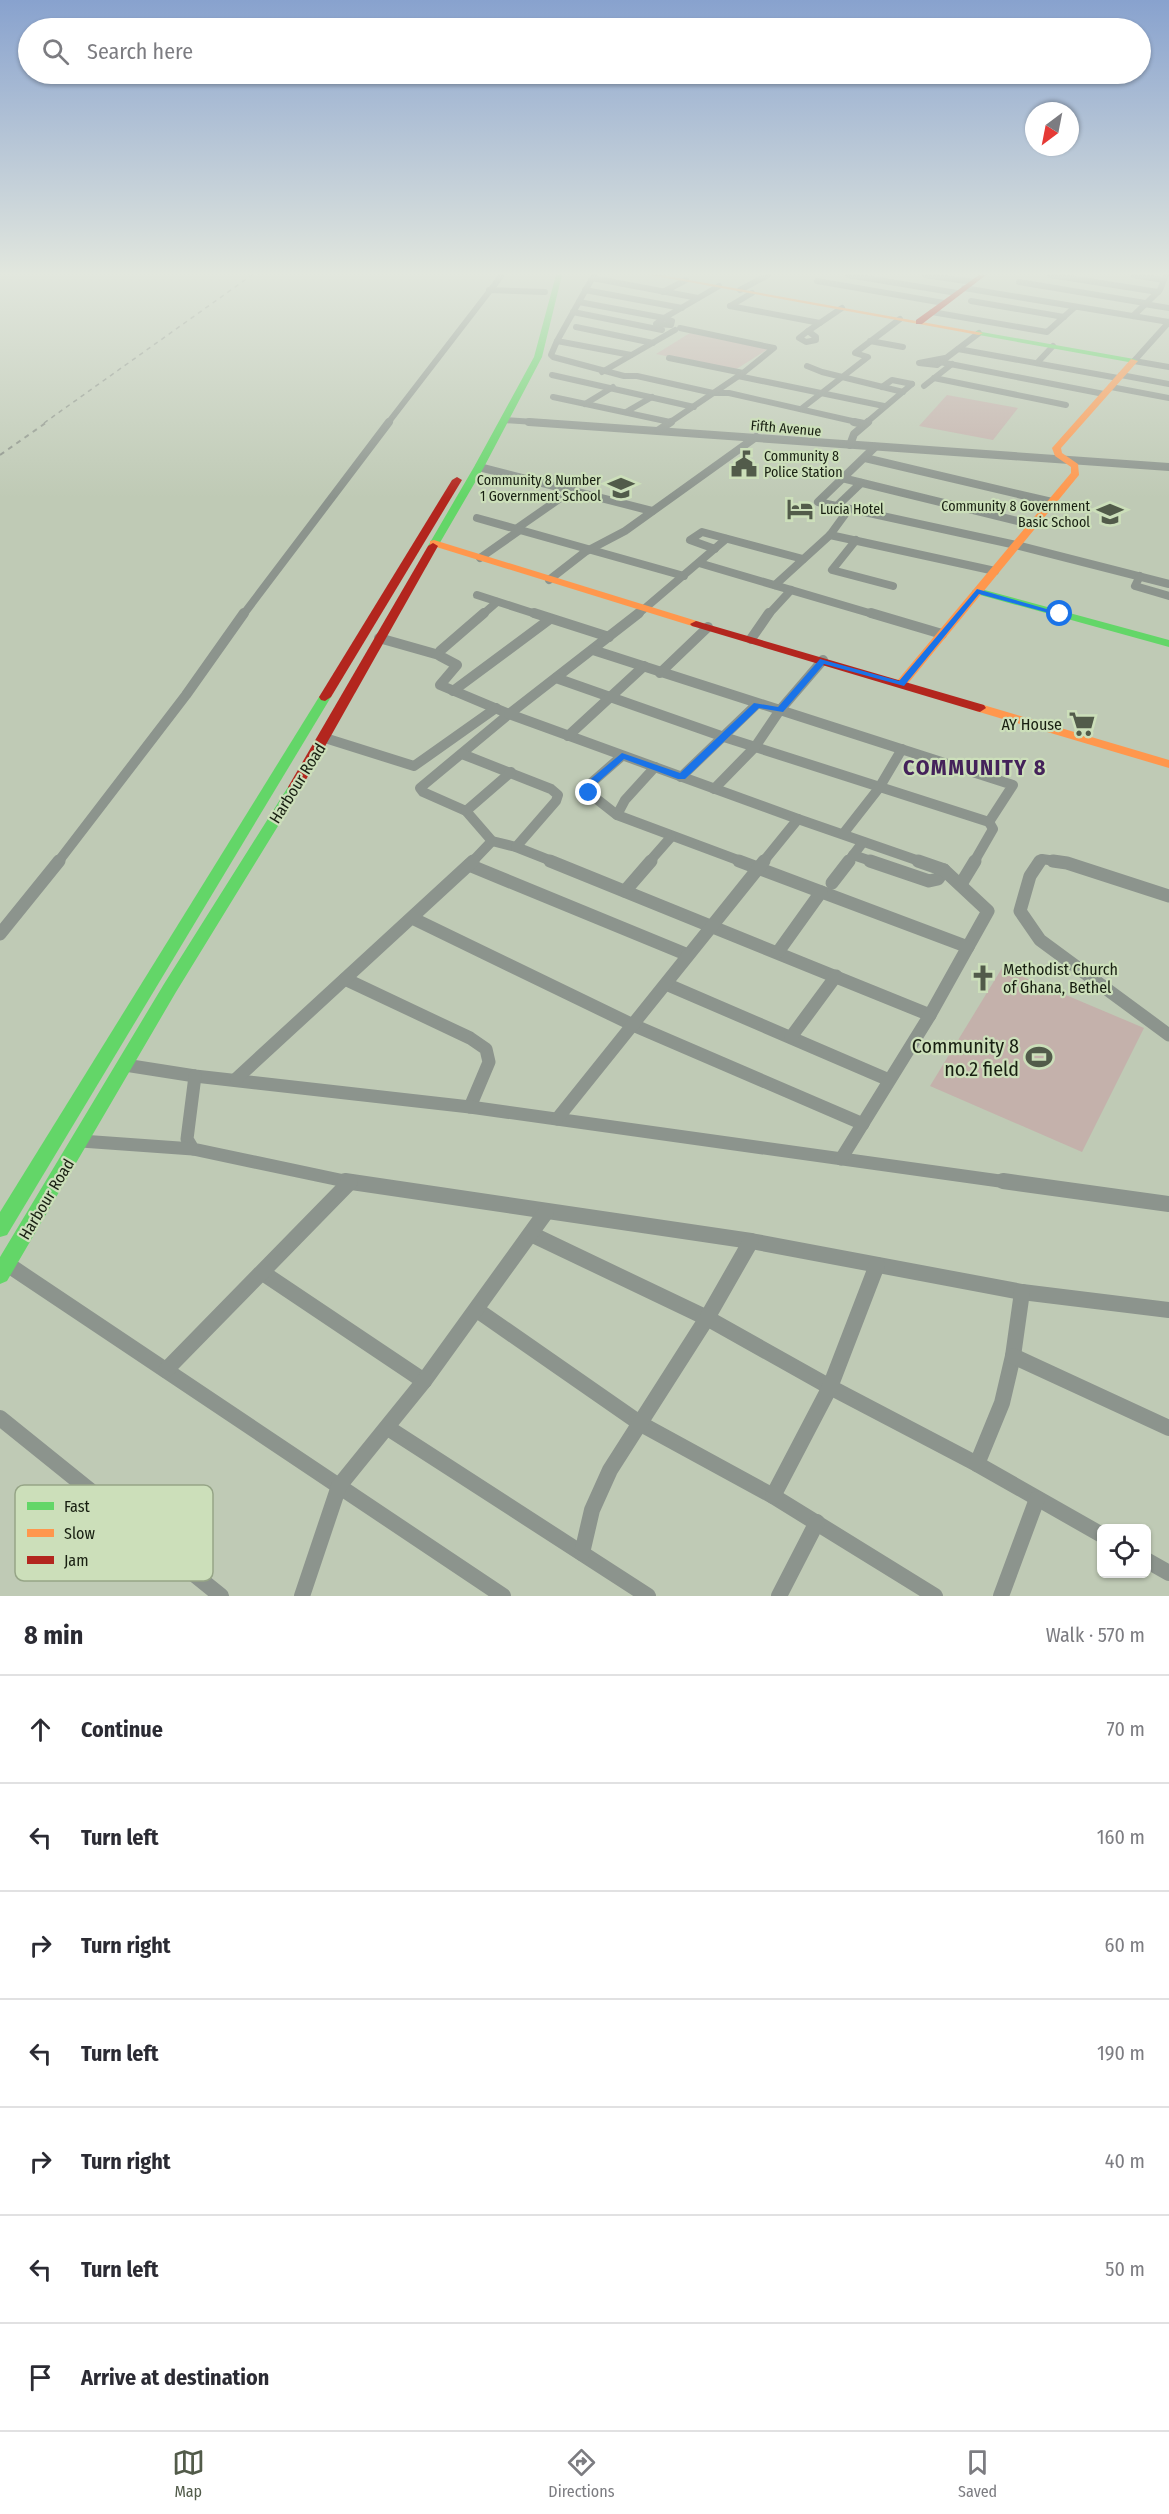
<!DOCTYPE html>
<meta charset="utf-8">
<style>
:root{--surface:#fff;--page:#f2f2f3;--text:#2b2b33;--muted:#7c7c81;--line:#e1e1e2;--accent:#525b4a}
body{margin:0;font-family:"Fira Sans Condensed",sans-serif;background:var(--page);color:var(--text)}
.controls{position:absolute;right:18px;bottom:18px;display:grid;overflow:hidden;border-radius:9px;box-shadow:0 2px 4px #0004}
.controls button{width:54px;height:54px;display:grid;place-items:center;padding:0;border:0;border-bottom:2px solid var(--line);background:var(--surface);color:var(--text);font:30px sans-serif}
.compass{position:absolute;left:1025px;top:102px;width:54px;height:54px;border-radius:50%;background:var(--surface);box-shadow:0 2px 4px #0004;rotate:212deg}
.stop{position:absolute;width:18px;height:18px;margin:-14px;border:4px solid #1a73e8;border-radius:50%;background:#fff}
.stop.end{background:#1a73e8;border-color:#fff;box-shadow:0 2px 6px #0008}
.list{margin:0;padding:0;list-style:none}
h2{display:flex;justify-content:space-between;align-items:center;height:78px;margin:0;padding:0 24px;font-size:26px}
h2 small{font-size:20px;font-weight:400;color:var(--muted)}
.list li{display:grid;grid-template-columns:39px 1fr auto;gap:18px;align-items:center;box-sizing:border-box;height:108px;padding:0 24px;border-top:2px solid var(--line)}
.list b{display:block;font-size:22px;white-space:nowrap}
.list em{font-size:20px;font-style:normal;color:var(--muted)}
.icon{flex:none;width:33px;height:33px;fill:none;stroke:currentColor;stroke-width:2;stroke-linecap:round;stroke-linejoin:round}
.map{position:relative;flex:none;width:1169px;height:1596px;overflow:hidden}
.search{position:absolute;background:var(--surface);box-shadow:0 2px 4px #0004;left:18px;right:18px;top:18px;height:66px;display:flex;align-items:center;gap:15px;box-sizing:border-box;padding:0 21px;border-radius:33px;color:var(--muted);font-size:22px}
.sheet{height:834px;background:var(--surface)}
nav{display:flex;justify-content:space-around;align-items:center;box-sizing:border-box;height:84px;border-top:2px solid var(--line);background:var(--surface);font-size:16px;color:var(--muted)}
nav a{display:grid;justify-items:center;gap:3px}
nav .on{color:var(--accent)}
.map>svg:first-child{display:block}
.green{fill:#c4b1ab}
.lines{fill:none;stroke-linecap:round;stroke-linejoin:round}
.street-far4{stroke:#8c948d;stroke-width:6}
.street-far3{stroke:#8c948d;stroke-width:8}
.street-far2{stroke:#8c948d;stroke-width:10}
.street-far1{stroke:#8c948d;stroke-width:13}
.street{stroke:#8c948d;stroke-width:16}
.fast{fill:#63d668;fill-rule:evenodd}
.slow{fill:#ff974d;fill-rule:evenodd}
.jam{fill:#b3261e;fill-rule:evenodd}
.rail-far1{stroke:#8c9389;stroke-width:1.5;stroke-dasharray:4.5 4.5;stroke-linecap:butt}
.rail{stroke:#8c9389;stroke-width:2;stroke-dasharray:5 5;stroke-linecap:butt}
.route{fill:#1a73e8}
.labels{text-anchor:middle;stroke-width:4.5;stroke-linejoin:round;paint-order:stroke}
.far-street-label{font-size:14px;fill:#181f11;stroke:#ccdfba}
.far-poi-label{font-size:14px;fill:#181f11;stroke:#ccdfba;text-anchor:start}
.poi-label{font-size:16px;fill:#181f11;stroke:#ccdfba;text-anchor:end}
.street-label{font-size:16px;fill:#181f11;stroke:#ccdfba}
.near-poi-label{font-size:20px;fill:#181f11;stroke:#ccdfba;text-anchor:end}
.district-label{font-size:22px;font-weight:bold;letter-spacing:1.5px;fill:#44225a;stroke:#ccdfba}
.key{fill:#ccdfba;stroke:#96a587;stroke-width:1.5}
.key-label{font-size:16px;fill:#181f11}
</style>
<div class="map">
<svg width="1169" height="1596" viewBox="0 0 1169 1596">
<rect width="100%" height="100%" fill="#bfcab5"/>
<g class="green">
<polygon points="690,333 768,349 735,370 656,354"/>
<polygon points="947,395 1018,408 993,440 919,426"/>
<polygon points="1002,968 1144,1028 1082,1152 930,1086"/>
</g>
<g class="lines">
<g class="street-far4">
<polyline points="594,275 557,341 631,355"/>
<polyline points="848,275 957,293"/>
<polyline points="925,275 972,282"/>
<polyline points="1050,275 1158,292"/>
<polyline points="1133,275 1164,280"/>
<polyline points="592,278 698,298"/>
<polyline points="817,281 944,303"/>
<polyline points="1019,282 1145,303"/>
<polyline points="964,288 1169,322"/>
<polyline points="489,290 545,292"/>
<polyline points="585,290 682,308"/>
<polyline points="740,290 768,275"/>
<polyline points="663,292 686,280"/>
<polyline points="971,301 1064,317"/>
<polyline points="579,302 664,318"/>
<polyline points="1144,304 1169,308"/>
<polyline points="730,306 820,323"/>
<polyline points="730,306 752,293"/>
<polyline points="573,312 662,330"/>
<polyline points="932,312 1047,332 1075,307"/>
<polyline points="1133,316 1160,290 1166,275"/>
<polygon points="664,318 672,321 671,325 656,324"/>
<polyline points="664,318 719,286"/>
<polyline points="576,327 653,343"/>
<polygon points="808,331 816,337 816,340 806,342 799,338"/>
<polyline points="808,331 842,308"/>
<polyline points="557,341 551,355 553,357 624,376 637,376 713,393 729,393 861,423"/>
<polyline points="870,341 903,347"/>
<polyline points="958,349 1118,378"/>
<polyline points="669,358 743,373"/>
<polyline points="945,358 919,363 937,365 979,333"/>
<polyline points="1134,361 1169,322"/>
<polyline points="1134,361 1169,367"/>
<polyline points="940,362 1104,394"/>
<polyline points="1037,363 1053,346"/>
<polyline points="807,366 822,372 903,392"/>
<polyline points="602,372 675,330"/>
<polyline points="552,375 694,407"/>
<polyline points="1121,375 1169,384"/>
<polyline points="738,376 884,406"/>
<polyline points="934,378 1066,405"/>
<polyline points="924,386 952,364"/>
<polyline points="882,387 892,380 912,384"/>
<polyline points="1111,387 1169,398"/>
<polyline points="553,397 670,422"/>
<polyline points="585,404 613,387"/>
<polyline points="801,409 868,357 855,353 900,319"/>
<polyline points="626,412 652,397"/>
<polyline points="504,420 550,423"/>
<polyline points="388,423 502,275"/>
<polyline points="669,423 743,373 774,348 680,328"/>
<polyline points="866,423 912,384"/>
</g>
<g class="street-far3">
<polyline points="529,422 1169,467"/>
<polyline points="854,422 864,424"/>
<polyline points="659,430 671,422"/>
<polyline points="850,445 854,434 868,422"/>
<polyline points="875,447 818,502 1016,545 1169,584"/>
<polyline points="865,458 1052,502"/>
<polyline points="479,467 652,511"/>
<polyline points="842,478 1034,525"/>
<polyline points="837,506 861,483"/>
<polyline points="477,518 684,576"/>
<polyline points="516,529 572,490"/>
<polyline points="830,535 995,571"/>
<polyline points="856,540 832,570 893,586"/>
<polyline points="715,549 690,540 702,532 803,559"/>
<polyline points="480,558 520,530"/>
<polyline points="699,563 876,615"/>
<polyline points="1140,576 1135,586 1169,596"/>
<polyline points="549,580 585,552 625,531 756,437"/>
<polyline points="775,585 830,535 849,509"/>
<polyline points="477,595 539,615"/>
<polyline points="243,615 389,422"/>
<polyline points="482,615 497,602"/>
<polyline points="637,615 726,539"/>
<polyline points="768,615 791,590"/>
</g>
<g class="street-far2">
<polyline points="484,613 440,651 440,656 457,665 440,685 509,714 420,788 423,792 466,811 492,841 516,847 554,862"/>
<polyline points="534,613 609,637"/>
<polyline points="639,613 509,714 798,819 763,862"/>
<polyline points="871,613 942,634"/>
<polyline points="379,638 439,655"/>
<polyline points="751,639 769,613"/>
<polyline points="593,650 1013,785 989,822 993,829 974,862"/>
<polyline points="660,673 708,627"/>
<polyline points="556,678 724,737 989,822"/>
<polyline points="453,691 550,619"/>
<polyline points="568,736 644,666"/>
<polyline points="325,738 414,766 496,708"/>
<polyline points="462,754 551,789 558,795 556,801 516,847"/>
<polyline points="622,756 590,784 589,793 617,815 625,800 655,767"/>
<polyline points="681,777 757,704"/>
<polyline points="714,789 755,747 780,710 823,660"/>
<polyline points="466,811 511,772"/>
<polyline points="617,815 743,862"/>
<polyline points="798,819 922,862"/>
<polyline points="843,834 879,788 902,749"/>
<polyline points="853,855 874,862"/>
<polyline points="58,862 186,695 244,613"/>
<polyline points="472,862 492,841"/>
<polyline points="649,862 671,837"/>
<polyline points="848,862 863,842"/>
<polyline points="1039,862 1042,859 1062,862"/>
</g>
<g class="street-far1">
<polyline points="550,861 930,1015"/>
<polyline points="739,861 968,947"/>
<polyline points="870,861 929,881 938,879 944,870"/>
<polyline points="1040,861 1030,876 1020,911 1040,940 1169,1035"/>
<polyline points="1053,861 1067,863 1169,896"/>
<polyline points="469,865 688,955"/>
<polyline points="832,883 849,861"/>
<polyline points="961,884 975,861"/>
<polyline points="625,891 651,861"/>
<polyline points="412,918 633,1025 863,1124"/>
<polyline points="0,934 59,861"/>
<polyline points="778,952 821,892"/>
<polyline points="345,979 470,1038 486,1049 489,1062 470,1107"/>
<polyline points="666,984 889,1080"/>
<polyline points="791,1037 836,976"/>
<polyline points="125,1065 195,1076 470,1107 1014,1183"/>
<polyline points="195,1076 187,1139 193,1149 354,1183"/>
<polyline points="236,1079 473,861"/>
<polyline points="557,1119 764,861"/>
<polyline points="81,1141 193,1149"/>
<polyline points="841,1159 930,1015 988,911 944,870 918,861"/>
</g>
<g class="street">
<polyline points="345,1181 751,1241 1022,1292 1169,1310"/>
<polyline points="1003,1181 1169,1204"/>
<polyline points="531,1234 707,1318 830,1387 977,1464"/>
<polyline points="7,1264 503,1596"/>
<polyline points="263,1273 424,1381"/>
<polyline points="1022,1292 1013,1356 1002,1403 977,1464 1102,1535"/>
<polyline points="477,1310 641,1424 773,1496 935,1596"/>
<polyline points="1013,1356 1169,1428"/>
<polyline points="166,1370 350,1182"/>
<polyline points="0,1418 221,1596"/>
<polyline points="388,1428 648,1596"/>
<polyline points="773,1496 830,1387 877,1265"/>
<polyline points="582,1553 592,1510 610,1470 707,1318 751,1241"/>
<polyline points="1146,1560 1169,1573"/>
<polyline points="302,1596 339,1486 424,1381 546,1212"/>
<polyline points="779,1596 817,1522"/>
<polyline points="1001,1596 1037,1499"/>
</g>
<g class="fast">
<polygon points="556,275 562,275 542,357 484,467 438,546 433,549 429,548 428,546 474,467 534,357"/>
<polygon points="976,331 1134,359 1138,361 1134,363 979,335 976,335"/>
<polygon points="977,588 1169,640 1169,647 973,593 972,591"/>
<polygon points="325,693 331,697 7,1235 0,1237 0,1212 319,697"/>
<polygon points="295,783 302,787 176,992 7,1281 0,1284 0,1257 164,984 288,787"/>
</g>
<g class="slow">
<polygon points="650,275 661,275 983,333 979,335"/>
<polygon points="1131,359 1138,361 1061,448 1062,453 1078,464 1079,475 905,687 897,687 895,684 897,681 1071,473 1071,467 1055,456 1052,448"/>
<polygon points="434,540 700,622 702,624 696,627 692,626 430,545 430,541"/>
<polygon points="980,704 1169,760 1169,768 976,711 974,708 976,705"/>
</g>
<g class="jam">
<polygon points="979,275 986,275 922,324 916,324 916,320"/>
<polygon points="457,477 462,480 331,697 325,701 321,700 319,697 452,480"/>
<polygon points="433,543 438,546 319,757 300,790 290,790 288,787 428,546"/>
<polygon points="696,621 984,705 986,708 980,712 976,711 692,626 690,624"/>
</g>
<polyline class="rail-far1" points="44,423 252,275"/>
<polyline class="rail" points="0,455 47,422"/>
</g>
<linearGradient id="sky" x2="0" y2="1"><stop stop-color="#88a2ce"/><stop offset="0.55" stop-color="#e2e7de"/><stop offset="1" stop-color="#e2e7de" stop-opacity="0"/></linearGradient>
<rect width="1169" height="498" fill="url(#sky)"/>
<polygon class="route" points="977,589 1064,614 1060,616 979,594 904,686 824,664 783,712 759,708 685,779 678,779 624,759 595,785 592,795 584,793 587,782 622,753 680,773 754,703 778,707 820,659 899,681"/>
<defs>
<g id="civic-bare" transform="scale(2.07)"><path d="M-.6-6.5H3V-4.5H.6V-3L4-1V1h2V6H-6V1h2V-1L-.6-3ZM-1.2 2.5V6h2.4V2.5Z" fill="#525b4a" stroke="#ccdfba" stroke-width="2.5" paint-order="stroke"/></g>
<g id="school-bare" transform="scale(2.07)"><path d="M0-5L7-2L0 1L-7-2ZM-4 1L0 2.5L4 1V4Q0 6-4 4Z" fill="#525b4a" stroke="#ccdfba" stroke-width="2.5" paint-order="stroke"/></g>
<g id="hotel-bare" transform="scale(2.07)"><path d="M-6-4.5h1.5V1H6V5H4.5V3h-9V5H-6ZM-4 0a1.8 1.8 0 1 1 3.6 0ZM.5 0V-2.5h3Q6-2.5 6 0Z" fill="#525b4a" stroke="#ccdfba" stroke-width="2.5" paint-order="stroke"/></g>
<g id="supermarket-bare" transform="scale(2.07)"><path d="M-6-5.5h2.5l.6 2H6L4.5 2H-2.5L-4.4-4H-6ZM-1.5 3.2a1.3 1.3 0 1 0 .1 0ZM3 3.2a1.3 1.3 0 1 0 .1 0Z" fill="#525b4a" stroke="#ccdfba" stroke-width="2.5" paint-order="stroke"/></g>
<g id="church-bare" transform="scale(2.07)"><path d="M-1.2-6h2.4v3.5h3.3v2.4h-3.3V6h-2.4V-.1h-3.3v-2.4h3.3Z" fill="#525b4a" stroke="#ccdfba" stroke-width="2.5" paint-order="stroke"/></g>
<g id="stadium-bare" transform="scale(2.07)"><path d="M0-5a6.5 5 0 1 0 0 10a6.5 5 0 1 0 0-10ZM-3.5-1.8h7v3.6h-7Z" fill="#525b4a" stroke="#ccdfba" stroke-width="2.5" paint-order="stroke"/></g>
</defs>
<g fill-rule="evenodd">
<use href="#civic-bare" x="744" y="464"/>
<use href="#school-bare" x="621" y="488"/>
<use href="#hotel-bare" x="800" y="509"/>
<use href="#school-bare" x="1110" y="514"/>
<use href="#supermarket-bare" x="1082" y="724"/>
<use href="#church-bare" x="983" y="978"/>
<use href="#stadium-bare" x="1039" y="1057"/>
</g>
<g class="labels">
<g class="far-street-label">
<text transform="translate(786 428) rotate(5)" y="5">Fifth Avenue</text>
</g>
<g class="far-poi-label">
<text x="764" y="461">Community 8<tspan x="764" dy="16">Police Station</tspan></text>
<text x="601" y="485" text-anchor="end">Community 8 Number<tspan x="601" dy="16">1 Government School</tspan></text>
<text x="1090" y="511" text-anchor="end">Community 8 Government<tspan x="1090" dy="16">Basic School</tspan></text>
<text x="820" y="514">Lucia Hotel</text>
</g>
<g class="poi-label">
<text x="1062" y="730">AY House</text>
<text x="1003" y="975" text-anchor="start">Methodist Church<tspan x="1003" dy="18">of Ghana, Bethel</tspan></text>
</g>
<g class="street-label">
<text transform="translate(297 783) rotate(-58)" y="6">Harbour Road</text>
<text transform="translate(46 1199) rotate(-59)" y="6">Harbour Road</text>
</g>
<g class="near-poi-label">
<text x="1019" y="1053">Community 8<tspan x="1019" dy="23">no.2 field</tspan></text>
</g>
<g class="district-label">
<text x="975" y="775">COMMUNITY 8</text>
</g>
</g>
<rect x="15" y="1485" width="198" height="96" rx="9" class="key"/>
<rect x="27" y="1502" width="27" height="8" fill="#63d668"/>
<rect x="27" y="1529" width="27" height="8" fill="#ff974d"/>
<rect x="27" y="1556" width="27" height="8" fill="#b3261e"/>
<g class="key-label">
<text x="64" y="1512">Fast</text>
<text x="64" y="1539">Slow</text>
<text x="64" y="1566">Jam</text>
</g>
</svg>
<div class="controls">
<button><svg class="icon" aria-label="locate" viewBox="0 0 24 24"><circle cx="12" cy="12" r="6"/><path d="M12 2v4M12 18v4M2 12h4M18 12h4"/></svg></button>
</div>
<svg class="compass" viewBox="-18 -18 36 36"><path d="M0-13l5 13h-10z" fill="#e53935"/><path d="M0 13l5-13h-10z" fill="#7c7c81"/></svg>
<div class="stop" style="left:1060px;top:614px"></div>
<div class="stop end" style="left:589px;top:793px"></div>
<div class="search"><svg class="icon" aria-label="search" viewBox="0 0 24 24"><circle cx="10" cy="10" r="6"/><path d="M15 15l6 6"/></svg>Search here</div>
</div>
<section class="sheet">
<h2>8 min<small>Walk · 570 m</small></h2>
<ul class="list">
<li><svg class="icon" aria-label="ahead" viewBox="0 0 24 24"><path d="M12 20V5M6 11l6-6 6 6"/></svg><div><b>Continue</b></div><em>70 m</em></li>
<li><svg class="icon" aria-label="left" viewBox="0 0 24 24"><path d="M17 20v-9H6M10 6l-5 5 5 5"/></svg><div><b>Turn left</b></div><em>160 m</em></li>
<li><svg class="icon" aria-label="right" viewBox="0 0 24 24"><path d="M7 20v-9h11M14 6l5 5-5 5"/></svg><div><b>Turn right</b></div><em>60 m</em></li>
<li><svg class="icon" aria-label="left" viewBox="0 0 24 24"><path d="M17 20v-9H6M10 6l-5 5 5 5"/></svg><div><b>Turn left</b></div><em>190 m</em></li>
<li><svg class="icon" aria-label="right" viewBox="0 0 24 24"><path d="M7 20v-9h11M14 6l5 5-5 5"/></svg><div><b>Turn right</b></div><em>40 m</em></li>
<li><svg class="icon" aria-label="left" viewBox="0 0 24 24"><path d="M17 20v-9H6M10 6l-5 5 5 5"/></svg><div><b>Turn left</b></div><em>50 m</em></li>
<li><svg class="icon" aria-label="arrive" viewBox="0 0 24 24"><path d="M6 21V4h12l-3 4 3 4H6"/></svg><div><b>Arrive at destination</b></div></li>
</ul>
</section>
<nav>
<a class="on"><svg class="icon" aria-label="map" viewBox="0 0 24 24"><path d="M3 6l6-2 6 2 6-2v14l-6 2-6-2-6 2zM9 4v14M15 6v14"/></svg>Map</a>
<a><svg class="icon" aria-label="directions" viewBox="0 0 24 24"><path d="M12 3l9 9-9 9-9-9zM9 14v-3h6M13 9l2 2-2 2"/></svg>Directions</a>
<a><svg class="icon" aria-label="saved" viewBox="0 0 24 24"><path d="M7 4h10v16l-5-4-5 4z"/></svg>Saved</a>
</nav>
